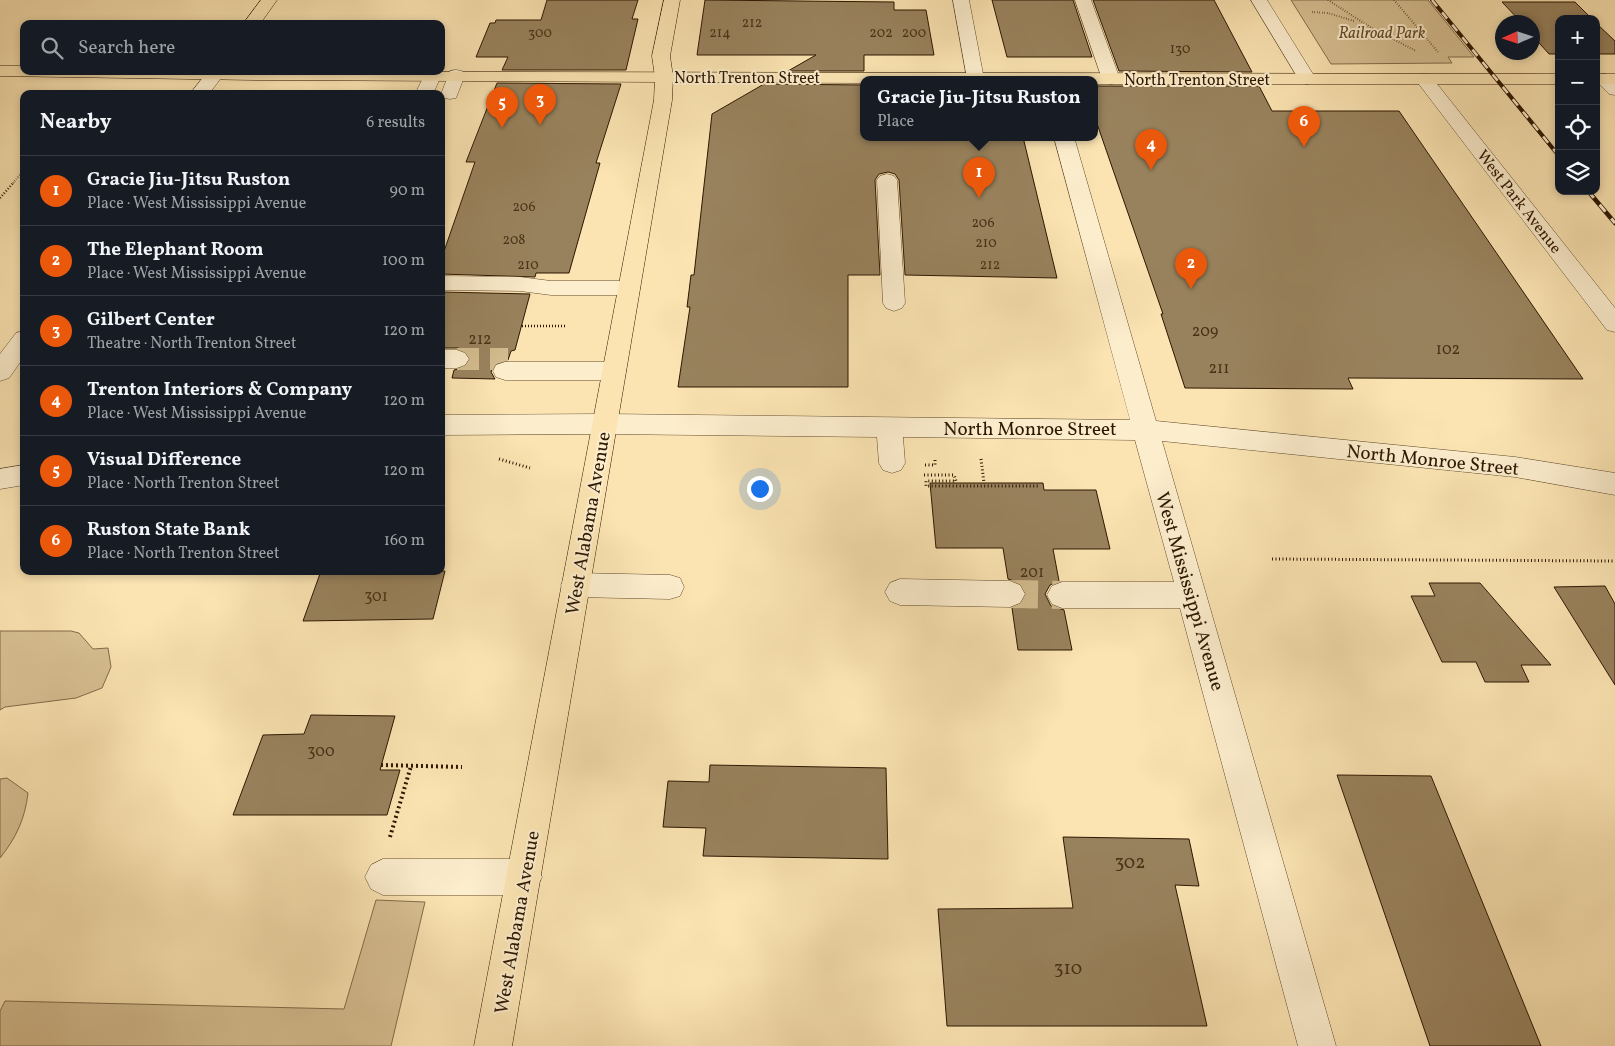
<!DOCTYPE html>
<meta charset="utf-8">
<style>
:root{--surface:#171b24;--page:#20242c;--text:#f1f3f6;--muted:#9ea1a6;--line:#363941;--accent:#ea580c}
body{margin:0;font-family:Vollkorn,serif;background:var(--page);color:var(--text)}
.controls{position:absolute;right:15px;top:15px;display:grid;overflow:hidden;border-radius:10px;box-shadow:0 2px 8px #0003}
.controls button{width:45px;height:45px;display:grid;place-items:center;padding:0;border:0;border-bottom:1px solid var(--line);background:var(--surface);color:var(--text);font:25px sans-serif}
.compass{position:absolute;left:1495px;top:15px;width:45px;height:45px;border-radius:50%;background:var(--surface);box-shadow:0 2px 8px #0003;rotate:267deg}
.you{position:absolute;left:759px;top:488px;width:18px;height:18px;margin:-12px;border:4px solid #fff;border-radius:50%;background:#1a73e8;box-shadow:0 0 0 8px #1a73e833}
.badge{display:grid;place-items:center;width:32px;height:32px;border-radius:50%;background:var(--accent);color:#fff;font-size:16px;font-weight:700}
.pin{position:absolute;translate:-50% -41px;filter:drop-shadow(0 1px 2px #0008)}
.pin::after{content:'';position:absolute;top:26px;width:18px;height:15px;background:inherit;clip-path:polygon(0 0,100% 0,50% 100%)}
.popup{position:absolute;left:860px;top:76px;width:238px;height:65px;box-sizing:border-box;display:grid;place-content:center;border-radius:10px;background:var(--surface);filter:drop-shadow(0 1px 4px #0005);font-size:16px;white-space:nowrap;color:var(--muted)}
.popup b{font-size:19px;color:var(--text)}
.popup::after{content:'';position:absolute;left:50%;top:100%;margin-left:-10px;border:10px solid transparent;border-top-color:var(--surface)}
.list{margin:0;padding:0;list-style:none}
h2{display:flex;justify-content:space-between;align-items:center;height:65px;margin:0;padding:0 20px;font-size:21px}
h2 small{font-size:16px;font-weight:400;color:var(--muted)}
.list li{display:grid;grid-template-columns:32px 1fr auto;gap:15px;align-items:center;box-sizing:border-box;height:70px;padding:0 20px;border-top:1px solid var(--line)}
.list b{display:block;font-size:19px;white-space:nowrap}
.list p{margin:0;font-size:16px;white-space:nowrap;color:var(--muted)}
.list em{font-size:16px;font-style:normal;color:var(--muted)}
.icon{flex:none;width:28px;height:28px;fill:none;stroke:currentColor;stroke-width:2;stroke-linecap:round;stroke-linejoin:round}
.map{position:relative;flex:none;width:1615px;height:1046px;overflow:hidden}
.search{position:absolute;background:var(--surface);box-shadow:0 2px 8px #0003;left:20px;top:20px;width:425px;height:55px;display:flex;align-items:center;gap:12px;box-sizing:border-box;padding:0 18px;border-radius:10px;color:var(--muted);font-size:19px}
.panel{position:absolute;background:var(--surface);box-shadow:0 2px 8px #0003;left:20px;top:90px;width:425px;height:485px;border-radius:10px}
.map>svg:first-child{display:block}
.green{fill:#d8c194;stroke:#826c4a}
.building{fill:#98825d;stroke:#2d1700}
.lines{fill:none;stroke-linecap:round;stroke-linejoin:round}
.minor-tunnel-far1{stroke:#d2bb8e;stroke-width:22;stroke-dasharray:22 11;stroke-linecap:butt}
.minor-tunnel{stroke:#d2bb8e;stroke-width:28;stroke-dasharray:28 14;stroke-linecap:butt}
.minor-casing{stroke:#604a2c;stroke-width:1}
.major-casing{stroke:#2d1700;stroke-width:1}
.highway-casing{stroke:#2d1700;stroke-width:1}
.path-far3{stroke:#2d1700;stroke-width:2;stroke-dasharray:0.5 2;stroke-linecap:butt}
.path-far2{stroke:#2d1700;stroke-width:2.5;stroke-dasharray:1 2;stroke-linecap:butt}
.path-far1{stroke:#2d1700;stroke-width:3;stroke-dasharray:1 2.5;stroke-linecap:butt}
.path{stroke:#2d1700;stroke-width:4;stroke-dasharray:2 3;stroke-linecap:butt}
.minor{fill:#fcedcd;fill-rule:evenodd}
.major{fill:#fbe4b2;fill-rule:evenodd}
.highway{fill:#fbe4b2;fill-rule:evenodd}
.rail-far1-casing{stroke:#2d1700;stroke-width:4}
.rail-casing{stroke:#2d1700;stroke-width:4.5}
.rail-far1{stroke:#fcedcd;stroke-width:2.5;stroke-dasharray:8;stroke-linecap:butt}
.rail{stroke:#fcedcd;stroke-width:3;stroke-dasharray:9;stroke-linecap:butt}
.labels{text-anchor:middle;stroke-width:4;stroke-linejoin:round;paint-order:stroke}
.far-number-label{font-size:14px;fill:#483217}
.far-park-label{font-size:16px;font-style:italic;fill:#604a2c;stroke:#fcedcd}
.far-street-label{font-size:16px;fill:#2d1700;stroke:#fcedcd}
.number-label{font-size:16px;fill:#483217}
.street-label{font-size:19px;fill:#2d1700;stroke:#fcedcd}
.near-number-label{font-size:19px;fill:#483217}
</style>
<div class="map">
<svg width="1615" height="1046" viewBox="0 0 1615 1046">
<rect width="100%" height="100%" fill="#fbe4b2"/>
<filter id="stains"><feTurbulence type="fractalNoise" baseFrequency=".004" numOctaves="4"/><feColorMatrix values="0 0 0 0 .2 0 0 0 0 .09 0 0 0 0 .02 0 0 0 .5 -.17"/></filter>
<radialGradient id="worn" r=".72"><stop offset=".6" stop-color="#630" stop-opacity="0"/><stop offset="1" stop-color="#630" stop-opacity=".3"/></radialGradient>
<g class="green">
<polygon points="1291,0 1428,0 1474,57 1448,57 1452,63 1331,64"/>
<polygon points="0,631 71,631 79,633 93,649 108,648 111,667 102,688 76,698 5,707 0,710"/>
<path d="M7,778L28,793C25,819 16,838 0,858V779Z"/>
<polygon points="376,900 425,902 391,1046 0,1046 0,1011 5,1001 344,1009"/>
</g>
<g class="building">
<polygon points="547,0 638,0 632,19 638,19 626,70 502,70 508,57 476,57 490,23 495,23 496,20 541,20"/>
<polygon points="705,0 894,2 894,10 926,10 934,55 864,55 864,71 788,71 816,55 697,55"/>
<polygon points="992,0 1073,0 1092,57 1007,57"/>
<polygon points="1093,0 1214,0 1252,72 1119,71"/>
<polygon points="1502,2 1575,2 1592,19 1559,19 1559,54 1549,54 1532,35 1532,22 1521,22"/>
<polygon points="1596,23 1615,41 1615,54 1596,54"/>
<polygon points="497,83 621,84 596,163 600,163 569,273 536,273 535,277 441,274 441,260 475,162 466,162"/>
<polygon points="764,84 864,85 864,137 1023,137 1057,278 905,275 899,180 895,174 888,172 879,174 875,180 880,275 848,275 848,387 678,387 690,307 687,307 691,275 694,275 712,114"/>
<polygon points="1094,86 1259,86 1272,111 1399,111 1583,379 1348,378 1353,389 1185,388 1161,314 1163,314 1094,115"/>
<polygon points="441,292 530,294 515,350 511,351 508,360 494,364 491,372 495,379 452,378 454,370 466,367 471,358 466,351 458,348 441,348"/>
<polygon points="930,483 1043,483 1044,490 1096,490 1110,549 1053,549 1059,581 1050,585 1045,594 1051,606 1064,610 1072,650 1018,650 1012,608 1022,604 1027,593 1021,583 1008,579 1003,548 936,548"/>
<polygon points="321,571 445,571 433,619 303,621"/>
<polygon points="1429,583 1480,583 1551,665 1521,665 1529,682 1485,682 1476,662 1442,662 1411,596 1435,596"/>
<polygon points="1605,586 1615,604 1615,685 1554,587"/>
<polygon points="311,715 395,716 380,770 400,770 387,815 233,815 263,735 304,734"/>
<polygon points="710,765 886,768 888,859 703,856 706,828 663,827 668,781 709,782"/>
<polygon points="1337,775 1431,776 1541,1046 1430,1046"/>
<polygon points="1063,837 1189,839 1199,886 1175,885 1207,1026 947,1026 938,909 1073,908"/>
</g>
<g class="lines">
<polyline class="minor-tunnel-far1" points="457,359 508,359"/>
<polyline class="minor-tunnel" points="1010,594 1062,595"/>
<g class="minor-casing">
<g id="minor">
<polygon points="953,0 969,0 984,79 967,78"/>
<polygon points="1075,0 1091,0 1120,79 1117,83 1111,84 1105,83 1102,79"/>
<polygon points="1251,0 1267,0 1316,79 1313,83 1307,84 1301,83"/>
<polygon points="456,70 462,71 465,75 456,98 450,99 444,98 441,94 450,71"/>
<polygon points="208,71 222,71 224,74 209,94 190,94"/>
<polygon points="434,71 438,72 441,76 433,94 415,94 426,72"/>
<polygon points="1424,74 1430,75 1615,308 1615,332 1607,330 1418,83 1415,79 1418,75"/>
<polygon points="1604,74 1610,75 1615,80 1615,95 1609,94 1596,81 1598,75"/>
<polygon points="1054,137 1074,137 1156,421 1515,457 1615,473 1615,495 1515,477 1162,441 1336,1046 1298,1046 1180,608 1062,608 1052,604 1047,595 1052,586 1062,582 1174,582 1135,440 903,437 905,463 901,470 892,473 883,470 879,463 877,437 605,434 441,435 441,415 605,414 1130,420"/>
<polygon points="887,174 894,176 897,180 905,303 902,308 894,311 886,308 883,303 877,180 880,176"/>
<polygon points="441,276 520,277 551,281 629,281 637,283 640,288 637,293 629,295 551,295 520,291 441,290"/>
<polygon points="24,331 24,357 9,378 0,381 0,354 16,333"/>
<polygon points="441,350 457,350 465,353 469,359 465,365 457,368 441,368"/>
<polygon points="505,362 614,362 623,365 626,371 623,377 614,380 505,380 496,377 493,371 496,365"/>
<polygon points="24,465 24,485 0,489 0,469"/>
<polygon points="575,573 670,575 680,578 684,587 680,596 670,599 575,597 565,594 561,585 565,576"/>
<polygon points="900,579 1010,581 1020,585 1025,594 1020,603 1010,607 900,605 890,601 885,592 890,583"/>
<polygon points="383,859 524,859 536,865 542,877 536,889 524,895 383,895 371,889 365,877 371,865"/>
</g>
</g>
<g class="major-casing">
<g id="major">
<polygon points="261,0 277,0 260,24 243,24"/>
<polygon points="664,0 680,0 670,56 673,77 672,100 512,1046 474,1046 654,100 655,77 652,56"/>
</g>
</g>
<g class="highway-casing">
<g id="highway">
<polygon points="0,66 24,66 24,71 1559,74 1559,84 1094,84 1094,79 864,79 864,83 255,80 0,76"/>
<rect x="1596" y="74" width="19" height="10"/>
</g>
</g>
<g class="path-far3">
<polyline points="1328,0 1370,27 1416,51"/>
<polyline points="1394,0 1438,52"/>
<polyline points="1312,12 1328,13 1354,21"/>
<polyline points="13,183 24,170"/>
</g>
<g class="path-far2">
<polyline points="0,198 14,182"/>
<polyline points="522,326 567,326"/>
</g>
<g class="path-far1">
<polyline points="499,459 530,468"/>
<polyline points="981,459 984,483"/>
<polyline points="925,465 935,465 935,459"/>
<polyline points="924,475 954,475 956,481 926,481 926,486 1040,486"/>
<polyline points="1272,559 1615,561"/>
</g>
<g class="path">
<polyline points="381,765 462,767"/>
<polyline points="390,837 411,766"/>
</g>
<use href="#minor" class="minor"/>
<use href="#major" class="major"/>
<use href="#highway" class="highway"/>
<g class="rail-far1-casing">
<polyline id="rail-far1" points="1432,0 1559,156"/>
</g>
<g class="rail-casing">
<polyline id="rail" points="1588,191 1615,223"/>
</g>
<use href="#rail-far1" class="rail-far1"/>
<use href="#rail" class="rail"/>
</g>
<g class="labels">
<g class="far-number-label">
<text x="752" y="27">212</text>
<text x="540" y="37">300</text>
<text x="720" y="37">214</text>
<text x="881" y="37">202</text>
<text x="914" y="37">200</text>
<text x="1180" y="53">130</text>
<text x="524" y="211">206</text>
<text x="983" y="227">206</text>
<text x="514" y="244">208</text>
<text x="986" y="247">210</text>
<text x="528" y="269">210</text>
<text x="990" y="269">212</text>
</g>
<g class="far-park-label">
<text x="1382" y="38">Railroad Park</text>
</g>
<g class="far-street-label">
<text x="747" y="83">North Trenton Street</text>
<text x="1197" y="85">North Trenton Street</text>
<text transform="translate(1520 201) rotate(52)" y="6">West Park Avenue</text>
</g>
<g class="number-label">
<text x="1205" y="336">209</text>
<text x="480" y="344">212</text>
<text x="1448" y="354">102</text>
<text x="1219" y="373">211</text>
<text x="1032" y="577">201</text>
<text x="376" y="601">301</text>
<text x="321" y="756">300</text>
</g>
<g class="street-label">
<text x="1030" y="435">North Monroe Street</text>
<text transform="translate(1433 459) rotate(6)" y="7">North Monroe Street</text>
<text transform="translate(587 523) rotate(-80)" y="7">West Alabama Avenue</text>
<text transform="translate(1191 591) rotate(74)" y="7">West Mississippi Avenue</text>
<text transform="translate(516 922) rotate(-80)" y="7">West Alabama Avenue</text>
</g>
<g class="near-number-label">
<text x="1130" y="868">302</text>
<text x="1068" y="974">310</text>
</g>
</g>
<rect width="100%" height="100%" filter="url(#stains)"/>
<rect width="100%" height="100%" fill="url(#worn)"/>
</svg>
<div class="controls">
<button>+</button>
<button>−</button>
<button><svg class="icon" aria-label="locate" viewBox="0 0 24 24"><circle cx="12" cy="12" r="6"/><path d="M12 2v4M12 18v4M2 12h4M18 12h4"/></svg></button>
<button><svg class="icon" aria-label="layers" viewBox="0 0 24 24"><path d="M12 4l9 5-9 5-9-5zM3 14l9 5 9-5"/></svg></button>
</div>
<svg class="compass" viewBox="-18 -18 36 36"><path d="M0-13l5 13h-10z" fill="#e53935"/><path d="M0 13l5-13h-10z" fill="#9ea1a6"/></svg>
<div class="you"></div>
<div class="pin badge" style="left:979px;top:198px">1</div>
<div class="popup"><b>Gracie Jiu-Jitsu Ruston</b>Place</div>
<div class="pin badge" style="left:1191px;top:289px">2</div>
<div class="pin badge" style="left:540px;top:125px">3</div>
<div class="pin badge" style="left:1151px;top:170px">4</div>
<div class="pin badge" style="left:502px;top:128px">5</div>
<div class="pin badge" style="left:1304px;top:147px">6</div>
<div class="search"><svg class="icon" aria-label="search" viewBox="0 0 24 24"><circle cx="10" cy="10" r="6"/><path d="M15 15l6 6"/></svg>Search here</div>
<section class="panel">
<h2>Nearby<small>6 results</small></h2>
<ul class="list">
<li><span class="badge">1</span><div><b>Gracie Jiu-Jitsu Ruston</b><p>Place · West Mississippi Avenue</p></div><em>90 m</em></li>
<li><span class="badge">2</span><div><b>The Elephant Room</b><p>Place · West Mississippi Avenue</p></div><em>100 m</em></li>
<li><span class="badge">3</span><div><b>Gilbert Center</b><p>Theatre · North Trenton Street</p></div><em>120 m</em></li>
<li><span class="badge">4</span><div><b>Trenton Interiors &amp; Company</b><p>Place · West Mississippi Avenue</p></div><em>120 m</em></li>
<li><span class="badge">5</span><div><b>Visual Difference</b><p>Place · North Trenton Street</p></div><em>120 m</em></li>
<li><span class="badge">6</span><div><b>Ruston State Bank</b><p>Place · North Trenton Street</p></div><em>160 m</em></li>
</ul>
</section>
</div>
